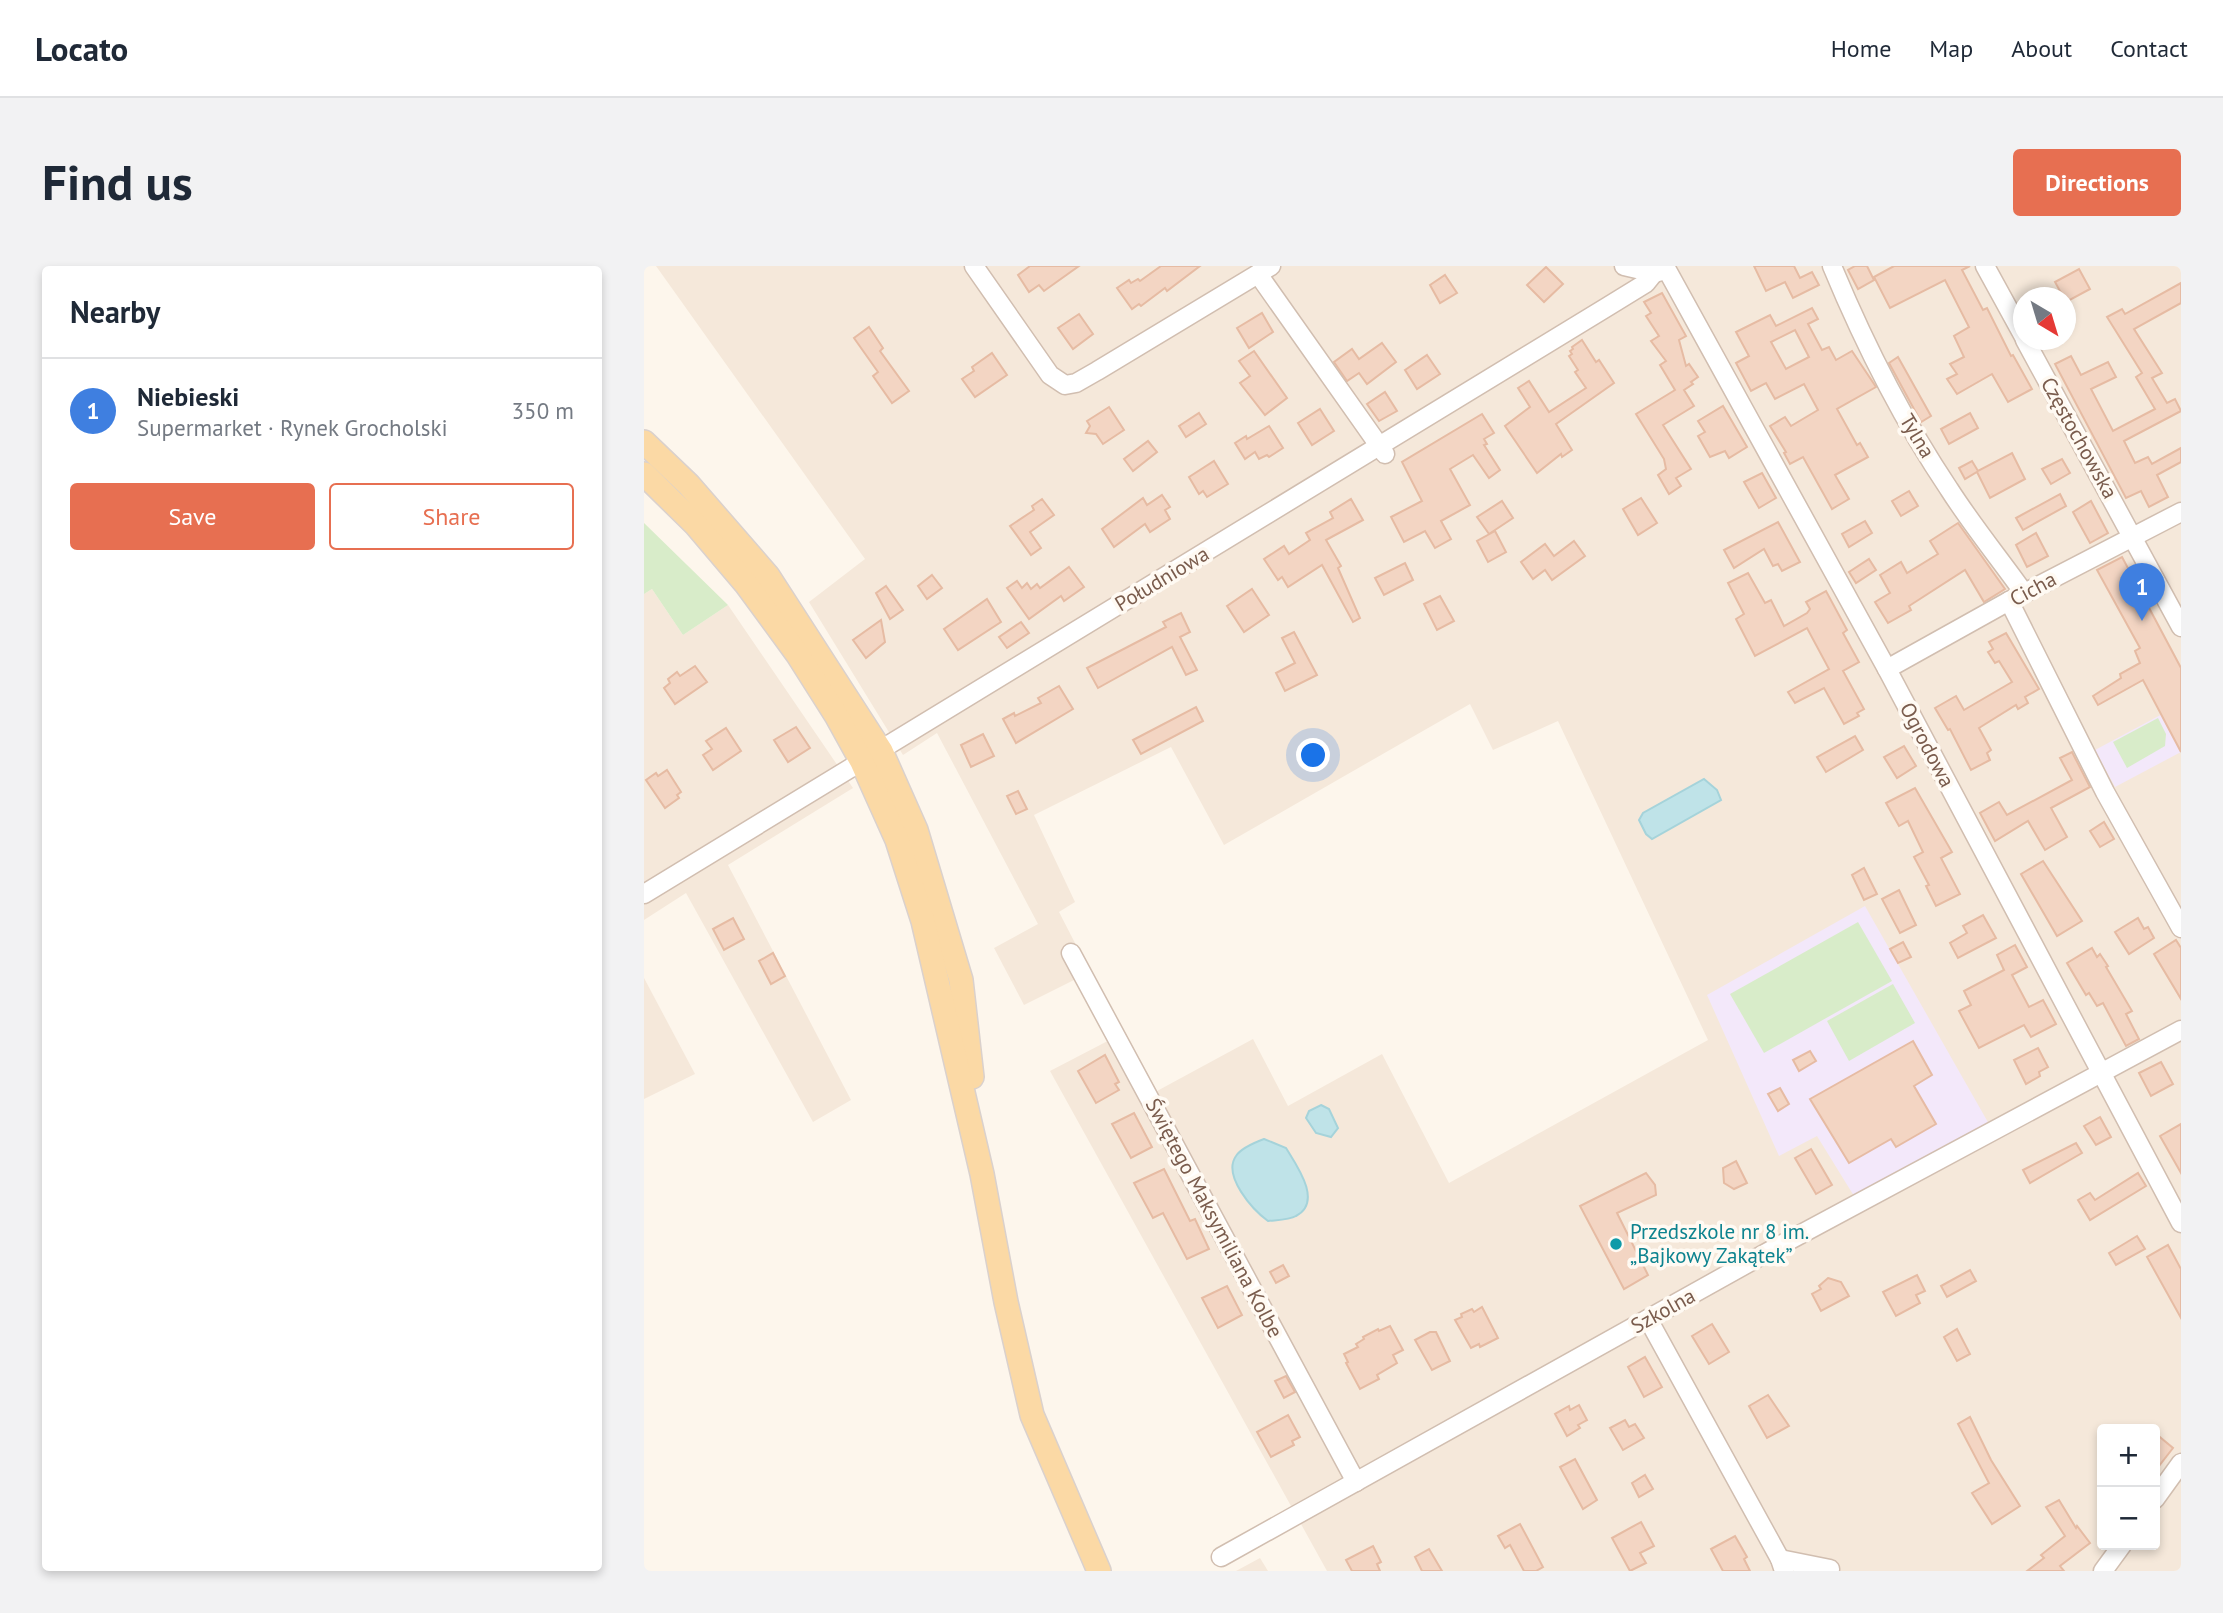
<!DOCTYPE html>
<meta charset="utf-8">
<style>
:root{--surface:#fff;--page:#f2f2f3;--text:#1f2937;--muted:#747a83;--line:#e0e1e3;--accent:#e76f51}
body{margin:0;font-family:"PT Sans",sans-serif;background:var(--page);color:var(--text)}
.controls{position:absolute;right:21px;bottom:21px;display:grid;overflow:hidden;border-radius:7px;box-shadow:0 4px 10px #0003}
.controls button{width:63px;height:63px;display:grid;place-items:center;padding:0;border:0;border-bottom:2px solid var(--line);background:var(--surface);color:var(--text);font:35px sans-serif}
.compass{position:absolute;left:1369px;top:21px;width:63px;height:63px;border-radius:50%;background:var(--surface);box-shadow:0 4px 10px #0003;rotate:142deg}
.you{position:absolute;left:670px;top:490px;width:24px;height:24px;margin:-18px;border:5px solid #fff;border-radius:50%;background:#1a73e8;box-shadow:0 0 0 10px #1a73e833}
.badge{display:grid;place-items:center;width:46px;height:46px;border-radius:50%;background:var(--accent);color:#fff;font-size:23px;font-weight:700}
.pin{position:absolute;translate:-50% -58px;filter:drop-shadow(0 2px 4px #0008)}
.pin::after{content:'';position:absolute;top:37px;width:24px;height:21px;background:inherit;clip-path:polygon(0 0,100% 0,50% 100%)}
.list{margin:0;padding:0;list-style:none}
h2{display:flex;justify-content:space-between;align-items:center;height:91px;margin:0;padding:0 28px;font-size:30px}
h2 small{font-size:23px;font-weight:400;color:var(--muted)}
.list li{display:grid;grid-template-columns:46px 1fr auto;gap:21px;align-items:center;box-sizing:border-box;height:105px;padding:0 28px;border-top:2px solid var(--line)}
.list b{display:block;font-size:26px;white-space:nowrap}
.list p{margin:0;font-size:23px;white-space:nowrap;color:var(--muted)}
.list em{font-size:23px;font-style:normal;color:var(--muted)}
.actions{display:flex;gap:14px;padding:21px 28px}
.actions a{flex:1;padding:16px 0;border:2px solid var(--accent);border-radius:7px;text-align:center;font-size:24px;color:var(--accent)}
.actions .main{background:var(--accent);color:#fff}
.map{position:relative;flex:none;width:1537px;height:1305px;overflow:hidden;border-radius:7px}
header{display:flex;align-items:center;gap:42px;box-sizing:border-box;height:98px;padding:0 35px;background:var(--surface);border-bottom:2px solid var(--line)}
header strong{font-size:33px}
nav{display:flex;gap:38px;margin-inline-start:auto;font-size:24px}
.intro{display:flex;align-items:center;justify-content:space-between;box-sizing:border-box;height:168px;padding:0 42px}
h1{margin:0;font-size:49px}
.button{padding:18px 32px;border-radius:7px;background:var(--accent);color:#fff;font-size:24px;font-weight:700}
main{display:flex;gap:42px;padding:0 42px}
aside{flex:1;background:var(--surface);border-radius:7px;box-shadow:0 4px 10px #0003}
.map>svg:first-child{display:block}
.residential{fill:#f5e8da;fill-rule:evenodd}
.education{fill:#f3e8fa}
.green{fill:#d8ecc9}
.water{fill:#bfe3e8;stroke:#a5d3da;stroke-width:2}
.building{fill:#f3d5c3;stroke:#e6bba3;stroke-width:2;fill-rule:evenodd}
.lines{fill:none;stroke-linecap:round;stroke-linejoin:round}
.minor-casing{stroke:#d1beb0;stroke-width:21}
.major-casing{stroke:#dad1cd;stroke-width:26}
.minor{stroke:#fff;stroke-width:18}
.major{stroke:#fbd9a5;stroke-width:23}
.culture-dot{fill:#0f9aa8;stroke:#fffaf3;stroke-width:2.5}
.labels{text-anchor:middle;stroke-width:7;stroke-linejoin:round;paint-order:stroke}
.street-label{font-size:21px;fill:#7a5c4d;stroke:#fffaf3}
.culture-label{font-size:21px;fill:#0d838f;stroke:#fffaf3;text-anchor:start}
</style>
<header>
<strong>Locato</strong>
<nav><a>Home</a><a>Map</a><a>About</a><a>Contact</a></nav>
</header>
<div class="intro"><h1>Find us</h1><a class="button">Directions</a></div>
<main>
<aside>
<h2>Nearby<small></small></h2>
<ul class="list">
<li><span class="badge" style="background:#3f7fe0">1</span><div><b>Niebieski</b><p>Supermarket · Rynek Grocholski</p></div><em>350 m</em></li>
</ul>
<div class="actions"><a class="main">Save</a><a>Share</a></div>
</aside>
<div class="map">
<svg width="1537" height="1305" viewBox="0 0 1537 1305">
<rect width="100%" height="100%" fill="#fdf6ec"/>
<g class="residential">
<path d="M12,0H1537V1305H683L406,805L481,766L513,825L609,773L644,840L738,788L805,917L1064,774L914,455L849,484L826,438L580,579L527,481L390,549L431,636L415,646L446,706L380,739L350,682L394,658L293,467L259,489L165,336L221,293ZM1380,32H1422V74H1380ZM1458,1163H1511V1279H1458Z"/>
<polygon points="8,323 39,369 84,339 209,522 84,599 207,834 169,856 42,627 0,654 0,328"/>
<polygon points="0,712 51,808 0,833"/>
<polygon points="616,1292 624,1305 592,1305"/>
</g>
<g class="education">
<polygon points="1537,438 1537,486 1471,521 1451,484"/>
<polygon points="1221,640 1345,858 1210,930 1173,870 1135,890 1063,729"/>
</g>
<g class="green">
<polygon points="0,257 84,339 39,369 8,323 0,328"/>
<polygon points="1514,452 1522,468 1521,480 1483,502 1469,476"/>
<polygon points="1214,656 1248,715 1120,787 1086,728"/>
<polygon points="1249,718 1271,757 1205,795 1183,755"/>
</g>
<g class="water">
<polygon points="1060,513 1073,524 1077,534 1008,573 1002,568 995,554 999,547"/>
<polygon points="677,839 685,843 694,862 687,871 672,867 662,852 665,845"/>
<path d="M620,873L642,882C653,900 679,936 652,950C645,954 632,954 624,955C609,944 578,910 592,890C597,882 612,876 620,873Z"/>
</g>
<g class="building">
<polygon points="386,0 435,0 400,25 395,19 385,26 374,9"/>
<polygon points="517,0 556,0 523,25 521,22 497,40 495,38 488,43 473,22 485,14 487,17 494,13 496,15"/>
<polygon points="1110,0 1150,0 1156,12 1168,6 1175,19 1149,32 1141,16 1122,25"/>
<polygon points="1211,0 1223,0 1230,14 1214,23 1204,4"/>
<polygon points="1250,0 1326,0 1318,4 1339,44 1343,42 1367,90 1369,89 1388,123 1364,136 1348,108 1313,128 1303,113 1313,108 1306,98 1320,91 1310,70 1325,61 1301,14 1246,42 1230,11"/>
<polygon points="902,1 919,18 900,36 883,19"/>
<polygon points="1435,3 1446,23 1422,36 1411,16"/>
<polygon points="801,9 813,27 796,37 786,19"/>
<polygon points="1537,17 1537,37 1490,63 1518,107 1508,112 1523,137 1531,133 1537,145 1480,175 1491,197 1504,191 1508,198 1537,182 1537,196 1513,209 1524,231 1505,241 1497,225 1482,232 1411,98 1427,90 1437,109 1464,96 1472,111 1447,123 1469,165 1511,143 1492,111 1498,107 1463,51 1478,43 1481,48"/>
<polygon points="1018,27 1042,70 1035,74 1042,100 1045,98 1054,111 1047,116 1049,118 1040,124 1050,140 1019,159 1047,203 1032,212 1037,220 1025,228 1014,209 1022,203 1020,193 992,148 1031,124 1016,99 1022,95 1007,75 1015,70 1002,50 1007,47 1000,36"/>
<path d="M1168,42L1174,53L1164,58L1178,84L1185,81L1192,94L1208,85L1232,121L1193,143L1213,179L1216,177L1224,191L1191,209L1205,233L1188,243L1159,191L1146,198L1140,187L1142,186L1126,160L1141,151L1147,160L1174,144L1160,118L1131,133L1122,117L1107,125L1092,97L1105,90L1092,66L1126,49L1132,60ZM1151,64L1165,91L1142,103L1127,76Z"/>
<polygon points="618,47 629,66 605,82 593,62"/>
<polygon points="435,48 449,68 429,83 414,62"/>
<polygon points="225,61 239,82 236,85 265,125 248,137 229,110 234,106 210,72"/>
<polygon points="938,74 952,96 955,94 970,117 912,158 928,184 918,191 917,188 893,207 861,160 886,141 874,122 885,115 905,146 942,122 931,106 934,104 925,90 928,88 926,85 929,83 928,81"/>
<polygon points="738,77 752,96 723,118 715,107 703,115 690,96 708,83 715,93"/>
<polygon points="610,85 643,132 621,149 596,117 606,110 595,95"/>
<polygon points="348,87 363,109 331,131 318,113 330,105 328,101"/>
<polygon points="783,89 796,108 773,123 761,104"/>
<polygon points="1254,91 1287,150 1277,156 1245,97"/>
<polygon points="741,126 753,145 735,155 723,138"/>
<polygon points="1079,140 1103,181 1085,192 1081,185 1066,191 1054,170 1061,166 1054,155"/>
<polygon points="465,141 480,164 459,178 452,168 442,167 446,160 443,155"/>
<polygon points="676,143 690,165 668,179 654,157"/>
<polygon points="555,147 562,158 542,171 535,160"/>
<polygon points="1326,147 1334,162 1305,178 1297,163"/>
<polygon points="838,148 850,167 840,173 843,178 840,179 856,204 845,212 829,189 806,203 826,239 797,255 807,273 791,282 781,265 760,276 747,251 778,235 758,196"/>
<polygon points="625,160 639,182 625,191 623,189 615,193 611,186 601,193 591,177 602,170 603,173"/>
<polygon points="504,175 513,186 489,205 480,193"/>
<polygon points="1368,187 1381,213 1346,232 1333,206 1321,213 1315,202 1328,195 1334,205"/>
<polygon points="1418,193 1426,207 1407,218 1398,203"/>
<polygon points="570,195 584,218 563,231 559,225 555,228 545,211"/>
<polygon points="1118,207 1132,232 1115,242 1100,216"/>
<polygon points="1265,225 1274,240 1257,250 1248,235"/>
<polygon points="1416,228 1422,240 1379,264 1372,252"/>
<polygon points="518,229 526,241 521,244 526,253 506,266 501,258 470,281 458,263 499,232 503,239"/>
<polygon points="997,232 1013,257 994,269 979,243"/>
<polygon points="398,233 410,249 386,266 397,282 387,289 366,260 390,244 388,240"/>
<polygon points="707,233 719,254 682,274 697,300 694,302 716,352 709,356 678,299 644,321 638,311 634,314 620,293 640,280 645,288 666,274 662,267 689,252 686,246"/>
<polygon points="858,235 869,252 845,268 833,251"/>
<polygon points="1447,235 1464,267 1446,277 1429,246"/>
<polygon points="1221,255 1228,267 1205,281 1198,268"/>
<polygon points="1134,256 1156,296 1138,305 1134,298 1129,300 1120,283 1090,302 1080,284"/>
<polygon points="1314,257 1361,323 1340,336 1321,304 1265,340 1267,344 1244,357 1231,336 1246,327 1236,309 1257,296 1263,307 1294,288 1286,275"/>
<polygon points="851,265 862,286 844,296 833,275"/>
<polygon points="1392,267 1404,290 1383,301 1372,279"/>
<polygon points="930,275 941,290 908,314 901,304 889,313 877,296 901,278 910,290"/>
<polygon points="1478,291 1537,402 1537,486 1499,414 1454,439 1449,430 1477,412 1476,408 1496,397 1491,385 1496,382 1453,304"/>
<polygon points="1225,293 1232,304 1212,317 1205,306"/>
<polygon points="761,297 769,314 740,329 731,312"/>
<polygon points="425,301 440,321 420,335 417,330 385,353 363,322 373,315 378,322 383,317 387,323 393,318 396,322"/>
<polygon points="1104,307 1121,337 1127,334 1140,360 1163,347 1166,343 1162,336 1182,325 1203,364 1199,367 1215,396 1199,405 1220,443 1213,447 1215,450 1200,458 1180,422 1151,437 1144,426 1185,403 1163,362 1111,390 1092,353 1100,348 1084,317"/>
<polygon points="288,309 298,322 283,333 274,320"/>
<polygon points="242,320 259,344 246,353 232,327"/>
<polygon points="608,323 625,349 600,366 583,340"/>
<polygon points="796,330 810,355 793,364 780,338"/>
<polygon points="343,333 357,356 314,384 300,363"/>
<polygon points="537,347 546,366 536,371 553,404 542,409 528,381 454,422 443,402 522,361 519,356"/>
<polygon points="237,354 241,376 222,392 209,374"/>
<polygon points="377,356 385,367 363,382 355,371"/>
<polygon points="650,366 673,409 641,425 632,407 651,397 638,372"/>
<polygon points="1362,367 1395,423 1381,431 1384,437 1374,443 1372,439 1335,462 1347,484 1343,487 1346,494 1327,504 1306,463 1304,464 1291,442 1312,430 1320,444 1368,416 1355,395 1351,397 1344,386 1349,383 1345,376"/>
<polygon points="51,400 63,416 31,438 20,422 26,417 24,413 33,406 36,410"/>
<polygon points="415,420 429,443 372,477 359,453 370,447 371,450 397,437 394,432"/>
<polygon points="552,441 559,455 497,488 489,474"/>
<polygon points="152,461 166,482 144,496 130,474"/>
<polygon points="82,462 97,485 69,504 59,489 68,483 62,475"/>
<polygon points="339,468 350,490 327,501 317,479"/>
<polygon points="1211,470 1219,484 1182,506 1173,491"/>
<polygon points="1260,480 1272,500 1253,512 1240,491"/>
<polygon points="1428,486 1446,521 1407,542 1423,571 1401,584 1384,555 1351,575 1336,547 1355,536 1363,549 1428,514 1416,492"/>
<polygon points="23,504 37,526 33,529 35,532 21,542 2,514 12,507 14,510"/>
<polygon points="1271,522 1308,586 1297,592 1316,628 1292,640 1282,620 1285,619 1270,591 1279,586 1264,555 1255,560 1242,537"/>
<polygon points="374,525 383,543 372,548 363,530"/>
<polygon points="1460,556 1470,573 1456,581 1446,565"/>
<polygon points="1399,595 1438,655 1413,670 1377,608"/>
<polygon points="1220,602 1233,628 1220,634 1208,609"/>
<polygon points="1255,624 1272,659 1256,667 1238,633"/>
<polygon points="1339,649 1352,672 1314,692 1306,677 1323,667 1319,660"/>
<polygon points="89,652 100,673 80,684 69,663"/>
<polygon points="1494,652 1500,663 1504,661 1510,672 1485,688 1471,666"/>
<polygon points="1532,674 1537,682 1537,733 1510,688"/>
<polygon points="1259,676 1267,691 1254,697 1246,683"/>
<polygon points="1371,679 1383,701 1368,709 1385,741 1399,734 1412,758 1387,771 1380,759 1335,782 1315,745 1327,739 1320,725 1360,704 1353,689"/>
<polygon points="1448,682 1453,691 1456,688 1464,700 1462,701 1488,745 1482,748 1495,773 1482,780 1459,737 1453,740 1445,727 1442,729 1423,697"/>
<polygon points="129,687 141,710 127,718 115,695"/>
<polygon points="1269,775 1288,809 1270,820 1292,858 1252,881 1247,873 1205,897 1166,833"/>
<polygon points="1394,782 1404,801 1395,806 1396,810 1382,818 1370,794"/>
<polygon points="1166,785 1172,795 1155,805 1149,794"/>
<polygon points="461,789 475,816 471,818 475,824 452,837 434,805"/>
<polygon points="1517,796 1529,818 1507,830 1495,807"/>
<polygon points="1136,822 1145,838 1134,845 1124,828"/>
<polygon points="490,847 508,881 487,892 468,858"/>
<polygon points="1456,851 1467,871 1452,879 1440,860"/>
<polygon points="1537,858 1537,907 1516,870"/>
<polygon points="1432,877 1438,887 1386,917 1379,904"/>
<polygon points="1167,883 1188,919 1172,928 1151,892"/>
<polygon points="1092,895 1103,917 1090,923 1080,917 1079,902"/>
<polygon points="520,903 546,955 551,953 565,983 543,993 519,947 509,952 490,917"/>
<polygon points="1002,907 1011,919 1012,929 973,947 1004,1009 980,1023 936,940"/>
<polygon points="1494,907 1502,920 1446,954 1434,934 1446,927 1451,934"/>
<polygon points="1493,970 1501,983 1472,999 1465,987"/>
<polygon points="1524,979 1537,1003 1537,1052 1503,991"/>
<polygon points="639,999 645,1010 632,1017 626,1006"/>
<polygon points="1326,1004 1332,1015 1303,1031 1297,1020"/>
<polygon points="1273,1009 1281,1025 1272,1029 1276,1037 1252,1050 1239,1026"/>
<polygon points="1184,1012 1197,1016 1205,1030 1177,1045 1168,1028 1177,1023 1175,1020"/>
<polygon points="583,1020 598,1049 574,1062 558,1032"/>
<polygon points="838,1041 854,1072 836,1081 835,1078 827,1082 811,1054 818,1051 817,1048 828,1043 830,1046"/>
<polygon points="1068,1058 1085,1086 1065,1098 1048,1070"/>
<polygon points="746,1060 759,1084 749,1089 753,1097 733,1109 735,1113 716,1123 702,1097 704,1096 700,1088 714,1081 712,1078 720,1073 719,1071 734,1063 735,1065"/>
<polygon points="1313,1063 1326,1088 1313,1095 1300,1071"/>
<polygon points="786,1066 792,1066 806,1095 788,1104 771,1074"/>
<polygon points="1001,1091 1018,1121 1000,1131 984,1101"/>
<polygon points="642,1110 651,1126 640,1132 631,1115"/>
<polygon points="1124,1129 1145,1160 1123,1172 1105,1140"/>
<polygon points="935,1139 943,1154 934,1159 936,1162 923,1170 911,1148 925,1140 926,1144"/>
<polygon points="644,1149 656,1171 648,1175 650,1179 627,1191 613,1166"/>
<polygon points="1326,1151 1347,1194 1376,1240 1348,1258 1328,1227 1345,1217 1314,1158"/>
<polygon points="981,1154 985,1161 991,1158 1000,1172 979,1184 966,1162"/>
<polygon points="1511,1167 1529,1182 1511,1205"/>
<polygon points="931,1193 953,1234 939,1243 916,1201"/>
<polygon points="1001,1209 1009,1223 995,1231 988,1217"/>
<polygon points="1415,1234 1432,1262 1433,1260 1446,1277 1416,1300 1420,1305 1383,1305 1400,1292 1397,1289 1421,1270 1402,1241"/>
<polygon points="997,1256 1010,1280 996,1287 1002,1297 986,1305 968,1272"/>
<polygon points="876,1258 899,1301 892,1305 880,1305 866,1279 861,1282 854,1270"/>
<polygon points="1091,1270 1103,1291 1100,1293 1106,1305 1079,1305 1067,1283"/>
<polygon points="729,1280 737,1296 733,1298 736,1305 708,1305 702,1294"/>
<polygon points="785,1283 798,1305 778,1305 771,1291"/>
</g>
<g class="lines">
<g class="minor-casing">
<g id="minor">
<polyline points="330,0 406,109 421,119 432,117 453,105 627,0"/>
<polyline points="980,0 1010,7 1018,5"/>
<path d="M1188,0C1220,77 1258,153 1305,223C1328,259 1355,292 1380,327"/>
<polyline points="1341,0 1380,71"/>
<polyline points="1023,4 1243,403 1537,957"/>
<polyline points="614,8 741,188"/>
<polyline points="1381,74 1537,361"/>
<polyline points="1365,335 1461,526 1537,662"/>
<polyline points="1243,403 1365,335 1537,246"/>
<polyline points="0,628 963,41 1002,17 1010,7"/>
<polyline points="427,687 712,1216"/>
<polyline points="1004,1053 1136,1293 1140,1305"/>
<polyline points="1511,1233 1537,1197"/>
<polyline points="577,1291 1131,982 1537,764"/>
<polyline points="1136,1293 1186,1303"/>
<polyline points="1459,1305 1478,1279"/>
</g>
</g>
<g class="major-casing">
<g id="major">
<polyline points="0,176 45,219 124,310 237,485 272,564 317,714 328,811"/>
<polyline points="0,208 52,259 102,318 154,389 192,449 218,496 253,574 279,655 338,908 362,1036 388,1149 455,1305"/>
</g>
</g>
<use href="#minor" class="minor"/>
<use href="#major" class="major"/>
</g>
<circle class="culture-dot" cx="972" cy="978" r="7"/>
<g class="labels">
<g class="street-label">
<text transform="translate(1273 170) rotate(59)" y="7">Tylna</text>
<text transform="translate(1435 172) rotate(61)" y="7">Częstochowska</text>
<text transform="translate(518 313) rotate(-31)" y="7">Południowa</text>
<text transform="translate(1389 323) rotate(-28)" y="7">Cicha</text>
<text transform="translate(1283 479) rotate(62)" y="7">Ogrodowa</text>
<text transform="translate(570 952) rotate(62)" y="7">Świętego Maksymiliana Kolbe</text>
<text transform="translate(1019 1045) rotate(-29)" y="7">Szkolna</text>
</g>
<g class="culture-label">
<text x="986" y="973">Przedszkole nr 8 im.<tspan x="986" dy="24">„Bajkowy Zakątek”</tspan></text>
</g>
</g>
</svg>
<div class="controls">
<button>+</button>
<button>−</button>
</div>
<svg class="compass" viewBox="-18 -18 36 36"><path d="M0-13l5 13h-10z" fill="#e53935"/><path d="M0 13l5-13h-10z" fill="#747a83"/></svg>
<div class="you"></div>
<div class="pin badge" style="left:1498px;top:355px;background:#3f7fe0">1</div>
</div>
</main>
